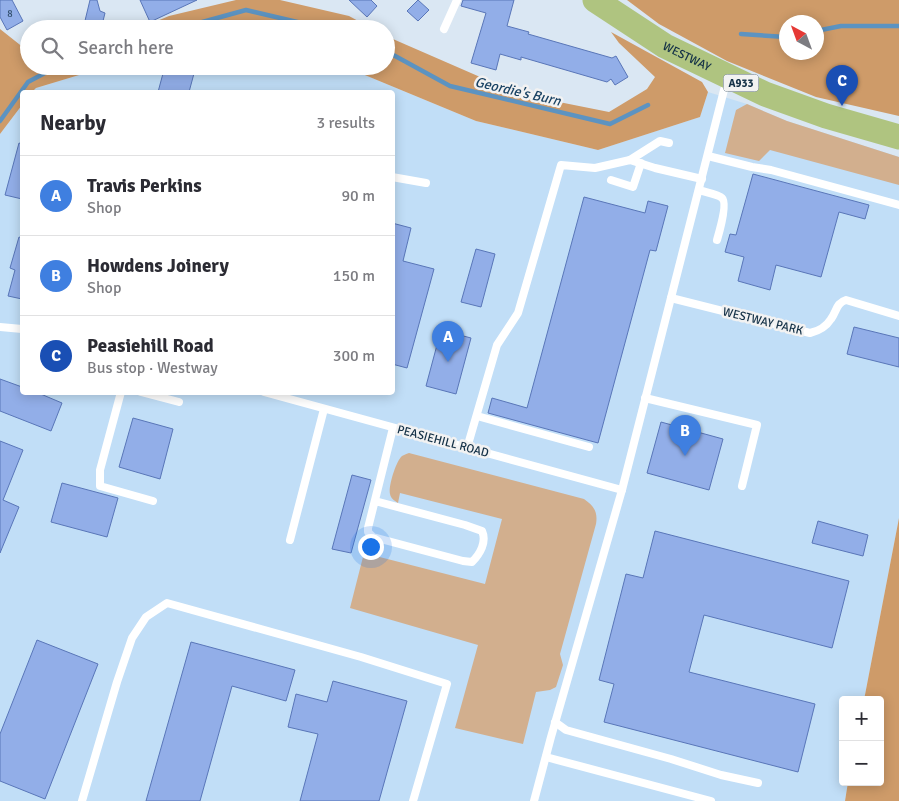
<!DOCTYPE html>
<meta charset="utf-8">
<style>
:root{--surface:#fff;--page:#f2f2f3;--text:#2b2b33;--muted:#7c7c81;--line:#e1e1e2;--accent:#734f29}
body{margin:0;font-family:Signika,sans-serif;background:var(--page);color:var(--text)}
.controls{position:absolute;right:15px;bottom:15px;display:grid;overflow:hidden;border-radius:5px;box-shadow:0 2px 12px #0003}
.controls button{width:45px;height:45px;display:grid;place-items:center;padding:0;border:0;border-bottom:1px solid var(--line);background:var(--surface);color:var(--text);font:25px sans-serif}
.compass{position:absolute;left:779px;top:15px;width:45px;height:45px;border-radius:50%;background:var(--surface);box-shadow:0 2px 12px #0003;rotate:319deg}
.you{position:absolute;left:370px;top:546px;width:18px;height:18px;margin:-12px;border:4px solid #fff;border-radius:50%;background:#1a73e8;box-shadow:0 0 0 8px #1a73e833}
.badge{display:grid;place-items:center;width:32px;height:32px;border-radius:50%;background:var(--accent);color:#fff;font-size:16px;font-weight:700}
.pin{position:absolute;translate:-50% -41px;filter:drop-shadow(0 1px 2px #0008)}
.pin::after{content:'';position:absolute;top:26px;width:18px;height:15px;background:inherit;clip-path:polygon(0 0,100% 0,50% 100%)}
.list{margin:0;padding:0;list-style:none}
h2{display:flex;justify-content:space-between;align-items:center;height:65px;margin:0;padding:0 20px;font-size:21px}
h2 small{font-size:16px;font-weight:400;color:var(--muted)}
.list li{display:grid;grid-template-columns:32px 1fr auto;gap:15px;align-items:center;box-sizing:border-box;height:80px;padding:0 20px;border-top:1px solid var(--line)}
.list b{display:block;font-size:19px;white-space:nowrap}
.list p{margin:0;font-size:16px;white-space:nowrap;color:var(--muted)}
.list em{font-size:16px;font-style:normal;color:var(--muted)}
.icon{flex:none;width:28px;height:28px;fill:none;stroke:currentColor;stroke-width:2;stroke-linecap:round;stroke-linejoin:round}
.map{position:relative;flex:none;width:899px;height:801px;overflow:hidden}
.search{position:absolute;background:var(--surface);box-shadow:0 2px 12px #0003;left:20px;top:20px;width:375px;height:55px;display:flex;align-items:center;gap:12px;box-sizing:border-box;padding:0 18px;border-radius:28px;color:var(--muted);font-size:19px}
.panel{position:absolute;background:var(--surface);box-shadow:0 2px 12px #0003;left:20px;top:90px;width:375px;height:305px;border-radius:5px}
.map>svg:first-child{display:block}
.built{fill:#c1def7}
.green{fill:#d2af8e}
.forest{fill:#ce9b69;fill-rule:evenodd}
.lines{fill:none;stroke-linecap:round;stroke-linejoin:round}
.stream{stroke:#5c93c1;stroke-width:4.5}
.building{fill:#92aee8;stroke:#5976b8}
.lane{stroke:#fff;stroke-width:8}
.primary{stroke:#afc480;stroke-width:25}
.labels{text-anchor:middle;stroke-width:5;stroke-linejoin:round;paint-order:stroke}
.number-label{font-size:10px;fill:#33506e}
.shield{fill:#f2f2f2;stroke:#566a7a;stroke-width:1}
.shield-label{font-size:11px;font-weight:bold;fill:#133046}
.street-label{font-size:12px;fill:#133046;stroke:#f2f2f2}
.water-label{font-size:14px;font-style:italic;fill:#1a4364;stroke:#f2f2f2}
</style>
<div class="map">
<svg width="899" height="801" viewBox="0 0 899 801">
<rect width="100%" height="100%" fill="#dae7f3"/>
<polygon class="built" points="109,66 343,66 476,121 598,150 700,117 708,92 747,104 787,121 899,157 899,518 864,700 843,700 843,782 848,782 845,801 0,801 0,134 22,105 22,392 392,392 392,92 32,92 36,88"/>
<g class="green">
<polygon points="747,104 787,121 899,157 899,185 770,150 759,161 725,153 736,110"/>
<path d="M409,453L584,499C594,506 598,512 596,524L560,654L563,665L556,687L550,690L536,692L523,744L455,728L478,645L350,608L364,553L485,584L502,519L400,493L398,503C394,500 391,499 390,494C388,487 396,461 402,456C404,455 406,454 409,453Z"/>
</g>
<g class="forest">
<polygon points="236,0 280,0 349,16 373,29 249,29 245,27 240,29 138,29 169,16"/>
<path d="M627,0H899V116L816,97L727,61L659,24ZM816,22V52H786V22Z"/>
<polygon points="0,29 29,52 29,66 109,66 36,88 32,92 22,92 22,105 0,134"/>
<polygon points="611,32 702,82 708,92 700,117 598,150 476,121 343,66 386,66 386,36 519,94 609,112 647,89 655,77 619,43"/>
<polygon points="899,518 899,801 845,801 848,782 880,782 880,700 864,700"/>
</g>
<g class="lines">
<g class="stream">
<polyline points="177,29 246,10 327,29"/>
<polyline points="816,31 841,26 899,26"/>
<polyline points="741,34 786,37"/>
<polyline points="386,51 450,86 610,124 648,105"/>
<polyline points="0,121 28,82 58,66"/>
</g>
</g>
<g class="building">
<polygon points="0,0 12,0 23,21 7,30 0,17"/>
<polygon points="90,0 97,0 100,11 105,13 101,29 83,29"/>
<polygon points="140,0 197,0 150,22"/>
<polygon points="349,0 371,0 377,6 367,17"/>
<polygon points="418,0 429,10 418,21 407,11"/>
<polygon points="463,0 514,0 507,26 529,32 528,34 612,58 616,56 628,77 615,85 611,79 607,82 521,57 521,60 500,54 496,70 471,63 486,13 461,6"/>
<polygon points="165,66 196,66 189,92 158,92"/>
<polygon points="19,143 22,144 22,199 5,195"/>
<polygon points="753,174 869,205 865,219 839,212 821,277 776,265 770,290 738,281 744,257 725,252 730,234 736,235"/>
<polygon points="584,197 645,213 648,201 668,206 656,251 650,250 598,443 488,413 492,398 527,408"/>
<polygon points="392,223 411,228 403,261 434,269 407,368 392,364"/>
<polygon points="19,237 22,238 22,299 8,296 15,270 10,268"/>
<polygon points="476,249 495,254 481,307 461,302"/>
<polygon points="854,327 899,338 899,367 847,354"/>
<polygon points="441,330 471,338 456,394 426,386"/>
<polygon points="0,379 22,387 22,392 36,392 62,403 51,431 0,411"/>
<polygon points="133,418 173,429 160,479 119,467"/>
<polygon points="661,422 723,439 709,490 647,473"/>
<polygon points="0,441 23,450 3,500 19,507 0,553"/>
<polygon points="352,475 371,480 351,553 332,549"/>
<polygon points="62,483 118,498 107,537 51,522"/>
<polygon points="818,521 868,535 863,556 812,543"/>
<polygon points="655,531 849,581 832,648 704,615 689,672 815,704 798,772 604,722 614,684 599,680 626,574 643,578"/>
<polygon points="37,640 98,664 45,799 0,781 0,734"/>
<polygon points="191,642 295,670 286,701 232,686 200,801 146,801"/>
<polygon points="333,681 407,701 379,801 300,801 318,734 288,727 296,694 327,702"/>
</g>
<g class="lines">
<g class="lane">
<polyline points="444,29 457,0"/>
<polyline points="708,156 752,167 771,170 899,205"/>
<polyline points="630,160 660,141 669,143"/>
<polyline points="392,177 426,183"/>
<polyline points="611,180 633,187 641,163"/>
<path d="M699,190C704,192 718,194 722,198C728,203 719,233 717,240"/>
<path d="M671,298L810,333C819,331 826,327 831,319C837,311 836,303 846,300L899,316"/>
<polyline points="0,327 22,329"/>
<polyline points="121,392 100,470 100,486 153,501"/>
<polyline points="141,392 179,402"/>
<polyline points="264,392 622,490"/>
<polyline points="645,398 757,425 742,486"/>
<polyline points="477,416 589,447"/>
<polyline points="467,448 497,345 518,313 561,165 595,168 630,160 655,168 702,179"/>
<path d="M375,501L465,525L482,531C487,542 480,554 472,562L463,561L373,537L368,532V528L393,428"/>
<polyline points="290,540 324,409"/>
<polyline points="555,722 566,730 671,759 721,775 758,783"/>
<polyline points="546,757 711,801"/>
<polyline points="82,801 117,682 132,638 146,617 167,603 361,657 447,684 413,801"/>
<polyline points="534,801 551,737 622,490 724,90 728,80"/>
</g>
<path class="primary" id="s1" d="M595,0L665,46L765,94L826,116L899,137"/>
</g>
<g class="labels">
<g class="number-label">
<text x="10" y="17">8</text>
</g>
<rect class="shield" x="723.5" y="74.5" width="35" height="17" rx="4"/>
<g class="shield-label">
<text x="741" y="87">A933</text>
</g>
<g class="street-label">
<text dy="4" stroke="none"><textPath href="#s1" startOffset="108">WESTWAY</textPath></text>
<text transform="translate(763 321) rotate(14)" y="4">WESTWAY PARK</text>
<text transform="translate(443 441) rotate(15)" y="4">PEASIEHILL ROAD</text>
</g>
<g class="water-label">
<text transform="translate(518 91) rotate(13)" y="5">Geordie's Burn</text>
</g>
</g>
</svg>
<div class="controls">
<button>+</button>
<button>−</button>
</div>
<svg class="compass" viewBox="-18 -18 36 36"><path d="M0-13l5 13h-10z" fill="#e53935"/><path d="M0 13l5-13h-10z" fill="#7c7c81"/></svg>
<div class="you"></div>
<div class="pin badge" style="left:448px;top:362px;background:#3f7fe0">A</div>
<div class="pin badge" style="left:685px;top:456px;background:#3f7fe0">B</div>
<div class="pin badge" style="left:842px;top:106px;background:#1a4fb4">C</div>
<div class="search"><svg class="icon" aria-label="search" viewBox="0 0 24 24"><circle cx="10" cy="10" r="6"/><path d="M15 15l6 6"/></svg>Search here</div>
<section class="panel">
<h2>Nearby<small>3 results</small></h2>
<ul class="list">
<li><span class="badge" style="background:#3f7fe0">A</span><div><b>Travis Perkins</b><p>Shop</p></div><em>90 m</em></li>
<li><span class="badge" style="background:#3f7fe0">B</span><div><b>Howdens Joinery</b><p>Shop</p></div><em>150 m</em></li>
<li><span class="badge" style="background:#1a4fb4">C</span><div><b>Peasiehill Road</b><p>Bus stop · Westway</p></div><em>300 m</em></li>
</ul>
</section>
</div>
